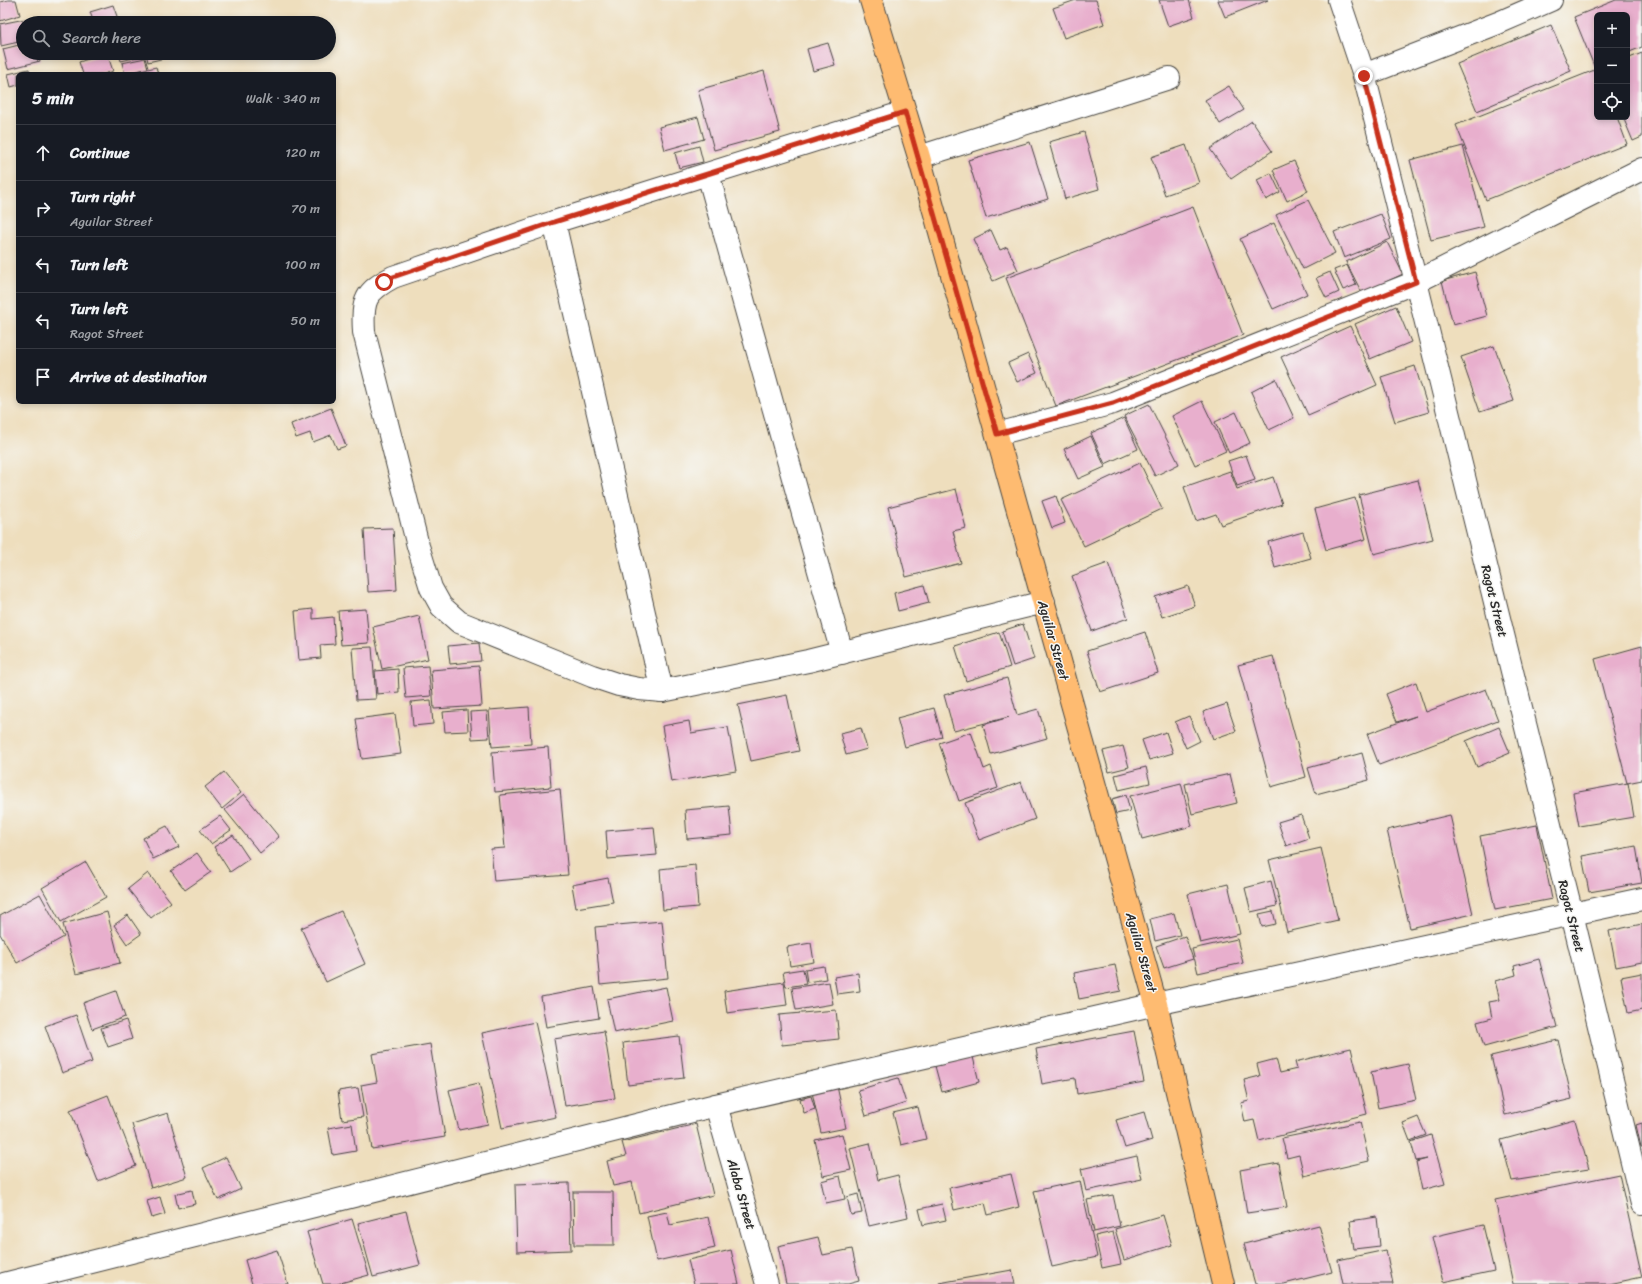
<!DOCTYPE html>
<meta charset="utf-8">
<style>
:root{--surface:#171b24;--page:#242831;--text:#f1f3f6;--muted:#9ea1a6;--line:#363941}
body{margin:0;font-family:Sriracha,sans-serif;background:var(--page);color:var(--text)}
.controls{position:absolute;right:12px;top:12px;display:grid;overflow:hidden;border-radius:6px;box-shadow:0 2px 6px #0003}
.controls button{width:36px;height:36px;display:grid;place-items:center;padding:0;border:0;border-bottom:1px solid var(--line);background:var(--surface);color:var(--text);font:20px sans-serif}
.stop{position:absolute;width:12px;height:12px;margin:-9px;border:3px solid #c8321e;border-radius:50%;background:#fff}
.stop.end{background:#c8321e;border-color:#fff;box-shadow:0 1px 4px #0008}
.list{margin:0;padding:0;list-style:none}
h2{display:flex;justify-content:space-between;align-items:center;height:52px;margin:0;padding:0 16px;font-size:17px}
h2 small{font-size:13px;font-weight:400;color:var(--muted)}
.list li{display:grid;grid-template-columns:26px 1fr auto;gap:12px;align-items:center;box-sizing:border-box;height:56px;padding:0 16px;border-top:1px solid var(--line)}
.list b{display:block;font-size:15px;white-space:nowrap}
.list p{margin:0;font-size:13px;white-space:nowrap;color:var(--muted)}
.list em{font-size:13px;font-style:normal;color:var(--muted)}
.icon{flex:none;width:22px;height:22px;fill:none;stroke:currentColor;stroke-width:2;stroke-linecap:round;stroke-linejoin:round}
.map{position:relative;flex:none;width:1642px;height:1284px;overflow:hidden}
.search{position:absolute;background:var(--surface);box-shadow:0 2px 6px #0003;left:16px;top:16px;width:320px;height:44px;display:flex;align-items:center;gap:10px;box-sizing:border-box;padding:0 14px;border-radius:22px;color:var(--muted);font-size:15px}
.panel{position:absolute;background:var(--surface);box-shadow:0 2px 6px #0003;left:16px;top:72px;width:320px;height:332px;border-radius:6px}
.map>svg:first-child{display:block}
.building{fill:#e8afcd}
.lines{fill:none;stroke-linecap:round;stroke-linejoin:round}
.minor-casing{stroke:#484641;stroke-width:24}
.major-casing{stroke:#484641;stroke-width:24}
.minor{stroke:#fff;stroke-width:22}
.major{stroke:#febb71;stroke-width:22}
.route{stroke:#c8321e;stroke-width:5}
.labels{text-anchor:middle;stroke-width:3;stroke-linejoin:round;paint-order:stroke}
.street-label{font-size:13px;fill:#2b2b2b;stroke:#f6f6f2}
</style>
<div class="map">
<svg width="1642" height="1284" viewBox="0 0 1642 1284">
<rect width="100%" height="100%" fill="#f6f6f2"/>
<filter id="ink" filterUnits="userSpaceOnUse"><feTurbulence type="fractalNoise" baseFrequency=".025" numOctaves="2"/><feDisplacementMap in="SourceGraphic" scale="8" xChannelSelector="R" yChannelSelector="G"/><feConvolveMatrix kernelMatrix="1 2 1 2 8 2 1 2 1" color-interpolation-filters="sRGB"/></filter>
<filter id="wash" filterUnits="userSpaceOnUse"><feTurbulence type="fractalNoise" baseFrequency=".012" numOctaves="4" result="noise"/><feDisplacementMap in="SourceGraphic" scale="16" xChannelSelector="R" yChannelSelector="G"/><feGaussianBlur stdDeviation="0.9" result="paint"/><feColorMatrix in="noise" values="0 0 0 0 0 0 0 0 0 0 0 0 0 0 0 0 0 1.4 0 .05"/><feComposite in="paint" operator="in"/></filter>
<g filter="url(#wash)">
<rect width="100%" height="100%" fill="#eedebd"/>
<g id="blocks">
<g class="building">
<polygon points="8,0 16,0 20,15 0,21 0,2"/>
<polygon points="1076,0 1096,0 1104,24 1064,38 1053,8"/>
<polygon points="1159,0 1189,0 1194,17 1168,26"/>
<polygon points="1218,0 1268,0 1225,17"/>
<polygon points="1616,0 1642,0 1642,47 1627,53 1627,15 1597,15 1597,65 1594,66 1574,17"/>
<polygon points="113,5 119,22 94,23 90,12"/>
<polygon points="30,18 31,23 23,23 23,41 1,46 0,24"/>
<polygon points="1551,25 1571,71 1477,111 1457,64"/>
<polygon points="828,43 835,65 813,71 807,49"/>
<polygon points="23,44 23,53 38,53 40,61 8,69 3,49"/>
<polygon points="107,53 113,71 104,74 83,74 79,62"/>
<polygon points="119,53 141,53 142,56 121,61"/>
<polygon points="146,53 164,53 165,58 148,62"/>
<polygon points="1642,53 1642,137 1633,141 1623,117 1627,117 1627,59"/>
<polygon points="145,58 148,68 125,74 122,63"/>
<polygon points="156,67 158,74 132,74 132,73"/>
<polygon points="29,69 30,74 18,74 18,85 11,87 8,74"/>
<polygon points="1597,69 1597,117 1617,117 1627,144 1486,200 1456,125"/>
<polygon points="764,71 780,132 714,150 698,90"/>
<polygon points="1229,86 1244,110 1220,124 1205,100"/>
<polygon points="698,117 704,139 665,150 659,127"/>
<polygon points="1252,121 1272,151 1231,179 1210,149"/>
<polygon points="1084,132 1099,189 1065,199 1049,142"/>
<polygon points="1030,142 1048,199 986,218 968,160"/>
<polygon points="1186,145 1199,183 1165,195 1151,157"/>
<polygon points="699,146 703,162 679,168 675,153"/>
<polygon points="1463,146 1484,227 1431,240 1410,160"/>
<polygon points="1294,161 1308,191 1287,201 1273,170"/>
<polygon points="1271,173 1280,192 1266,200 1257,180"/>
<polygon points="1308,200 1335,253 1303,269 1276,215"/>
<polygon points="1193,207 1243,335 1056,406 1006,278"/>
<polygon points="1381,214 1391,239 1344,258 1334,232"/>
<polygon points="1274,223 1307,294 1273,309 1240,239"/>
<polygon points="991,230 1000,250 1007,247 1018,270 993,281 973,239"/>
<polygon points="1387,242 1403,274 1362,293 1346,262"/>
<polygon points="1347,265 1356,285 1343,290 1334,270"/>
<polygon points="1330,272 1339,292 1326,298 1316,278"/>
<polygon points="1475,272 1487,316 1453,325 1442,281"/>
<polygon points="1396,306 1411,342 1370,359 1355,324"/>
<polygon points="1350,326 1377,385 1308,415 1281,357"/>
<polygon points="1494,346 1514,401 1480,412 1461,357"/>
<polygon points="1028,354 1037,373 1017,382 1008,363"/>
<polygon points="1415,366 1429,412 1395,422 1381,377"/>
<polygon points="1276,379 1294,418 1269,430 1251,392"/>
<polygon points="1202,401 1226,451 1195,465 1172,416"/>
<polygon points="1149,404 1179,464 1155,476 1124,416"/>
<polygon points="331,408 346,446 337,449 331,435 313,442 310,433 296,438 291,424"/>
<polygon points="1236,412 1250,443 1229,453 1215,422"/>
<polygon points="1124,418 1138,449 1105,464 1091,433"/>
<polygon points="1091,436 1105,467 1078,479 1064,449"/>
<polygon points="1246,455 1255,480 1237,486 1228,461"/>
<polygon points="1140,463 1162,509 1084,546 1061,500"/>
<polygon points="1230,471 1237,489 1273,477 1282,504 1221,525 1216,514 1196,521 1184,487"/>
<polygon points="1418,480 1433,539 1374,554 1359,495"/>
<polygon points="956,489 966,528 953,531 961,563 906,577 888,507"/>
<polygon points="1056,496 1065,523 1052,528 1042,501"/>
<polygon points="1355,498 1366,539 1326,550 1315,509"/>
<polygon points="393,528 397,590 368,592 364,529"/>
<polygon points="1303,532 1311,558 1275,568 1268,542"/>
<polygon points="1108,563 1128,618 1092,631 1072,576"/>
<polygon points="924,585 929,603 898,611 894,593"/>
<polygon points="1188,586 1195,606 1162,617 1155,597"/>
<polygon points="313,609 313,619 333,617 335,644 320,645 321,658 299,660 295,611"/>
<polygon points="366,609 369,643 341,645 338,611"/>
<polygon points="419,616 428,659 382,669 373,627"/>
<polygon points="1023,624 1034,659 1013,666 1002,631"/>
<polygon points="999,632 1010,667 966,681 955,646"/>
<polygon points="1145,632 1158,673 1100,692 1087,651"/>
<polygon points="479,643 481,661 450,664 448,646"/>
<polygon points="1642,646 1642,780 1627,783 1595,659"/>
<polygon points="372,647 376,699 356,700 352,648"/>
<polygon points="1273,656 1306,777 1271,787 1238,665"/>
<polygon points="428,666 431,696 406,698 403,668"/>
<polygon points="479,666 482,706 434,709 431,670"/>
<polygon points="398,669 399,692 377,694 375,671"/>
<polygon points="1007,678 1017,715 1038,709 1047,738 991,754 983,725 1009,717 954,731 944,695"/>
<polygon points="1416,682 1426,712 1486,689 1498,720 1379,765 1367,734 1416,716 1397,722 1386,694"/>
<polygon points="787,695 799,751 751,761 738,705"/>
<polygon points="431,700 433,724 413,726 411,702"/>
<polygon points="1227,704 1236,731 1213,739 1203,712"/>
<polygon points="529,707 531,744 492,747 489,710"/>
<polygon points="934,708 942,737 905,747 897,718"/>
<polygon points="467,710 468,731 445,732 443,712"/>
<polygon points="487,711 489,738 472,739 470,712"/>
<polygon points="395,714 401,754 362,759 356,719"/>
<polygon points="1189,716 1200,741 1186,748 1175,722"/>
<polygon points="689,721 691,733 728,727 736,771 671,782 662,726"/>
<polygon points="1499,727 1510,753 1477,767 1466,741"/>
<polygon points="861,728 867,749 846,755 840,733"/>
<polygon points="971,732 984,769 991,766 998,788 959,801 939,743"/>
<polygon points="1166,732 1173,753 1149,760 1142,740"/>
<polygon points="1123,746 1129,767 1109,772 1103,751"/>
<polygon points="548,747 551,787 495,792 492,752"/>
<polygon points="1362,753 1369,780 1316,794 1308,768"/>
<polygon points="1146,767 1150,783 1119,790 1115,775"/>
<polygon points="224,772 241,793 222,809 205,787"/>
<polygon points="1230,774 1237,803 1192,814 1185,784"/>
<polygon points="1021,782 1035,819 979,840 965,803"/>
<polygon points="1181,783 1192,826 1142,839 1130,796"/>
<polygon points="1628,783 1634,817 1579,826 1573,793"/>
<polygon points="560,789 568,875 494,881 491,849 505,848 500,795"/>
<polygon points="244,794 279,837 260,853 225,810"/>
<polygon points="1126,795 1130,811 1116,814 1112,799"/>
<polygon points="729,806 732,835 687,839 685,810"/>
<polygon points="1301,815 1309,838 1286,846 1278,822"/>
<polygon points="1450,815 1473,914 1410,928 1387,830"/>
<polygon points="220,816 231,830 211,844 200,830"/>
<polygon points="1537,825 1552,899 1495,910 1480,836"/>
<polygon points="167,826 179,847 153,859 143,838"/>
<polygon points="654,827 657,855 608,859 606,831"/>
<polygon points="233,835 249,859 230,872 214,847"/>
<polygon points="1636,846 1642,883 1589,892 1582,856"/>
<polygon points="1321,848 1338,920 1287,932 1269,860"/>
<polygon points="197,853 211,872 185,890 171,871"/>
<polygon points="86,862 106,897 61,922 42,888"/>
<polygon points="695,865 698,907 663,910 660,869"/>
<polygon points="148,873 171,902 151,918 128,889"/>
<polygon points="608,878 613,902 576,908 572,885"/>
<polygon points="1271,881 1277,906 1251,912 1245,888"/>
<polygon points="1228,884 1240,934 1200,943 1188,894"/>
<polygon points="40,894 64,937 17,963 0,934 0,916"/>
<polygon points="341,911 365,964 326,982 301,928"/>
<polygon points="1273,911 1276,924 1262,927 1259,914"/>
<polygon points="107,912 120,963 76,974 63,924"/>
<polygon points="1174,913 1180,935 1155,941 1150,919"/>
<polygon points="128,915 141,934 127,944 114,925"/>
<polygon points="662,921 668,978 600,985 595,927"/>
<polygon points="1642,924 1642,962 1616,967 1609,931"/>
<polygon points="1185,936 1193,959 1164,968 1156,946"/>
<polygon points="1237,939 1243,963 1198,973 1192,949"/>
<polygon points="811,943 814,962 790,966 787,947"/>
<polygon points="1539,959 1557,1027 1484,1047 1477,1022 1492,1018 1489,1002 1500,1000 1495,981 1516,975 1514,966"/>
<polygon points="1115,965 1121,991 1079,999 1074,973"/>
<polygon points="824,966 826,979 807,982 805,969"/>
<polygon points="803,969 806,984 786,987 783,972"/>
<polygon points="858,973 860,991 837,994 834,977"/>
<polygon points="1642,973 1642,1010 1628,1013 1621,977"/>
<polygon points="784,982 787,1005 727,1013 724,991"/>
<polygon points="829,982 833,1004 796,1010 792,988"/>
<polygon points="594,987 599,1018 546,1027 541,997"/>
<polygon points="666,987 673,1021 614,1033 607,999"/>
<polygon points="116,991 125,1017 92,1029 83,1003"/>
<polygon points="836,1010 839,1039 782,1045 779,1015"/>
<polygon points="76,1015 92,1062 62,1073 45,1026"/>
<polygon points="126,1020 132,1039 108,1047 101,1028"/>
<polygon points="535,1022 556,1117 502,1128 482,1033"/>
<polygon points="604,1031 615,1098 565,1106 554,1039"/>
<polygon points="1134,1031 1144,1082 1077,1094 1075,1078 1042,1084 1036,1049"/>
<polygon points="679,1036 684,1078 628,1085 623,1043"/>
<polygon points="1558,1040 1572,1099 1505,1115 1491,1056"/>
<polygon points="430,1044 445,1137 372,1149 361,1085 377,1082 372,1054"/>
<polygon points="1351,1048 1367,1114 1259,1141 1254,1120 1245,1122 1241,1103 1249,1101 1244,1080 1260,1076 1257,1064 1276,1059 1280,1073 1297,1069 1295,1062"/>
<polygon points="973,1057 979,1082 942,1092 935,1066"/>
<polygon points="1408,1064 1416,1100 1378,1108 1371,1072"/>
<polygon points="898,1078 906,1103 866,1116 858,1090"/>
<polygon points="479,1083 488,1124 459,1130 449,1090"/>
<polygon points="837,1086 846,1128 821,1133 812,1092"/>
<polygon points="358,1088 363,1117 342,1120 338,1091"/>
<polygon points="108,1095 136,1166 98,1181 70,1110"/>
<polygon points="811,1096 815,1109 804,1113 800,1099"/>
<polygon points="918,1107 926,1139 901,1145 893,1113"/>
<polygon points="1144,1112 1152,1140 1125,1148 1116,1120"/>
<polygon points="168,1113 187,1177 151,1188 132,1124"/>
<polygon points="1418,1117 1426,1135 1410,1141 1403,1123"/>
<polygon points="1575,1120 1589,1169 1512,1181 1501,1140"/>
<polygon points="1360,1122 1369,1161 1304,1176 1299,1155 1287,1158 1282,1138"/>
<polygon points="1642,1123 1642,1147 1641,1147 1636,1125"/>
<polygon points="352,1124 356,1151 333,1155 328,1128"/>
<polygon points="696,1124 713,1195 639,1213 632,1182 613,1186 607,1161 626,1156 622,1142"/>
<polygon points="842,1134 851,1170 823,1176 815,1140"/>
<polygon points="1431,1135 1445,1184 1422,1190 1416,1162 1427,1159 1416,1161 1411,1142"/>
<polygon points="870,1143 878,1180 898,1175 908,1217 869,1226 850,1148"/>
<polygon points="1137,1156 1142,1179 1086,1191 1081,1169"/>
<polygon points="226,1157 241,1189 218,1200 203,1168"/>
<polygon points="1279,1163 1287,1207 1247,1213 1240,1170"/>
<polygon points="1011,1174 1019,1207 988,1215 985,1203 954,1210 949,1188"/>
<polygon points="1619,1174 1642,1277 1609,1284 1513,1284 1495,1200"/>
<polygon points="840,1176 845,1199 826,1203 821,1181"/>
<polygon points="1080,1181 1097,1257 1052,1267 1034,1191"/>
<polygon points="569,1183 571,1250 517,1252 515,1185"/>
<polygon points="192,1190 195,1204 178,1208 175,1194"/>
<polygon points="573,1192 613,1192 614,1245 574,1245"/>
<polygon points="858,1194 862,1213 851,1215 847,1197"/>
<polygon points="1113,1195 1120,1226 1094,1232 1087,1200"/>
<polygon points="160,1197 165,1214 152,1218 147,1201"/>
<polygon points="942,1204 946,1220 923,1225 919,1209"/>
<polygon points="406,1211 420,1265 373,1277 358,1223"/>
<polygon points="667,1212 670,1225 708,1217 715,1248 657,1261 647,1216"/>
<polygon points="1163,1215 1172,1245 1124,1260 1115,1229"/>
<polygon points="1377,1217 1380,1246 1354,1249 1350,1221"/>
<polygon points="352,1219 369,1275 337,1284 323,1284 307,1232"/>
<polygon points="1319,1225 1332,1272 1284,1284 1255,1284 1244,1244"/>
<polygon points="1483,1225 1494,1271 1443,1282 1432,1237"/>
<polygon points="1113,1232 1121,1264 1102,1268 1095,1236"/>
<polygon points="818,1237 823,1255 852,1249 859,1281 848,1284 786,1284 778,1246"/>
<polygon points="277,1250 288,1284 252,1284 245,1260"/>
<polygon points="731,1250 739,1284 694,1284 688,1260"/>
<polygon points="1386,1250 1393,1284 1343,1284 1338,1260"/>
<polygon points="1012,1270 1015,1284 939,1284 939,1283"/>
</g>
</g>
</g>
<g filter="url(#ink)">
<use href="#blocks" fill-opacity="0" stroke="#484641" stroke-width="1"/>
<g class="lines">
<g class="minor-casing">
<g id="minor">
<polyline points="1339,0 1364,75 1416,282 1572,914 1642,1204"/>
<polyline points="1364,75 1498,23 1551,0"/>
<path d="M905,112L554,222L393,277C365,292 362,300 364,332L418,546L431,588L441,606L459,622L592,676L619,685L639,689L662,691L808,661L1044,602"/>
<polyline points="919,157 1169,78"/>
<polyline points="708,174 842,653"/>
<polyline points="554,222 662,691"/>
<polyline points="997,434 1113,403 1416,282 1642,169"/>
<polyline points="716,1105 767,1284"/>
<polyline points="4,1284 716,1105 1156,1004 1642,899"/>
</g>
</g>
<g class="major-casing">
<polyline id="major" points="871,0 919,157 1156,1004 1223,1284"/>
</g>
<use href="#minor" class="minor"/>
<use href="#major" class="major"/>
</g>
</g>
<g class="lines" filter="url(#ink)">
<polyline class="route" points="384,282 393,277 554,222 905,112 997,434 1113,403 1416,282 1364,76"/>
</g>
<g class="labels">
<g class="street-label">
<text transform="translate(1495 601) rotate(76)" y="5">Ragot Street</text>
<text transform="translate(1054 640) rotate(74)" y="5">Aguilar Street</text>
<text transform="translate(1572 916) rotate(76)" y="5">Ragot Street</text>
<text transform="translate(1142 952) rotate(74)" y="5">Aguilar Street</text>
<text transform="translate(742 1194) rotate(74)" y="5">Alaba Street</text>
</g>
</g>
</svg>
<div class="controls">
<button>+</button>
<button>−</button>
<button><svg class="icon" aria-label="locate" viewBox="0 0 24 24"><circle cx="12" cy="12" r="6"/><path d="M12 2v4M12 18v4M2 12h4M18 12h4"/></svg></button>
</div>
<div class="stop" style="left:384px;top:282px"></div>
<div class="stop end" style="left:1364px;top:76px"></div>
<div class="search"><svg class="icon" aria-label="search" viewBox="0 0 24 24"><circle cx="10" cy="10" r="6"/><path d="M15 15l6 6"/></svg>Search here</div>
<section class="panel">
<h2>5 min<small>Walk · 340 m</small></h2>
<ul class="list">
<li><svg class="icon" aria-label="ahead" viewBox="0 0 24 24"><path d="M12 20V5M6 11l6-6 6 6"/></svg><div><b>Continue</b></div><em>120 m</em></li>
<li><svg class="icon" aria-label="right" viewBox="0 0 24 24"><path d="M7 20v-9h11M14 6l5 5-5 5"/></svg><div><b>Turn right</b><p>Aguilar Street</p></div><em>70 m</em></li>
<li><svg class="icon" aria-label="left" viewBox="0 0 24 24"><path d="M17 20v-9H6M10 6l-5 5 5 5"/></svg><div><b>Turn left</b></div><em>100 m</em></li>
<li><svg class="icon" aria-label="left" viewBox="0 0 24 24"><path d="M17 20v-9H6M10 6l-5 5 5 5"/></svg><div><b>Turn left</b><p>Ragot Street</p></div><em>50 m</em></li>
<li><svg class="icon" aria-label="arrive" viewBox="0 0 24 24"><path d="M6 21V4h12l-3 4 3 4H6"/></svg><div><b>Arrive at destination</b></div></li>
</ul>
</section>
</div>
